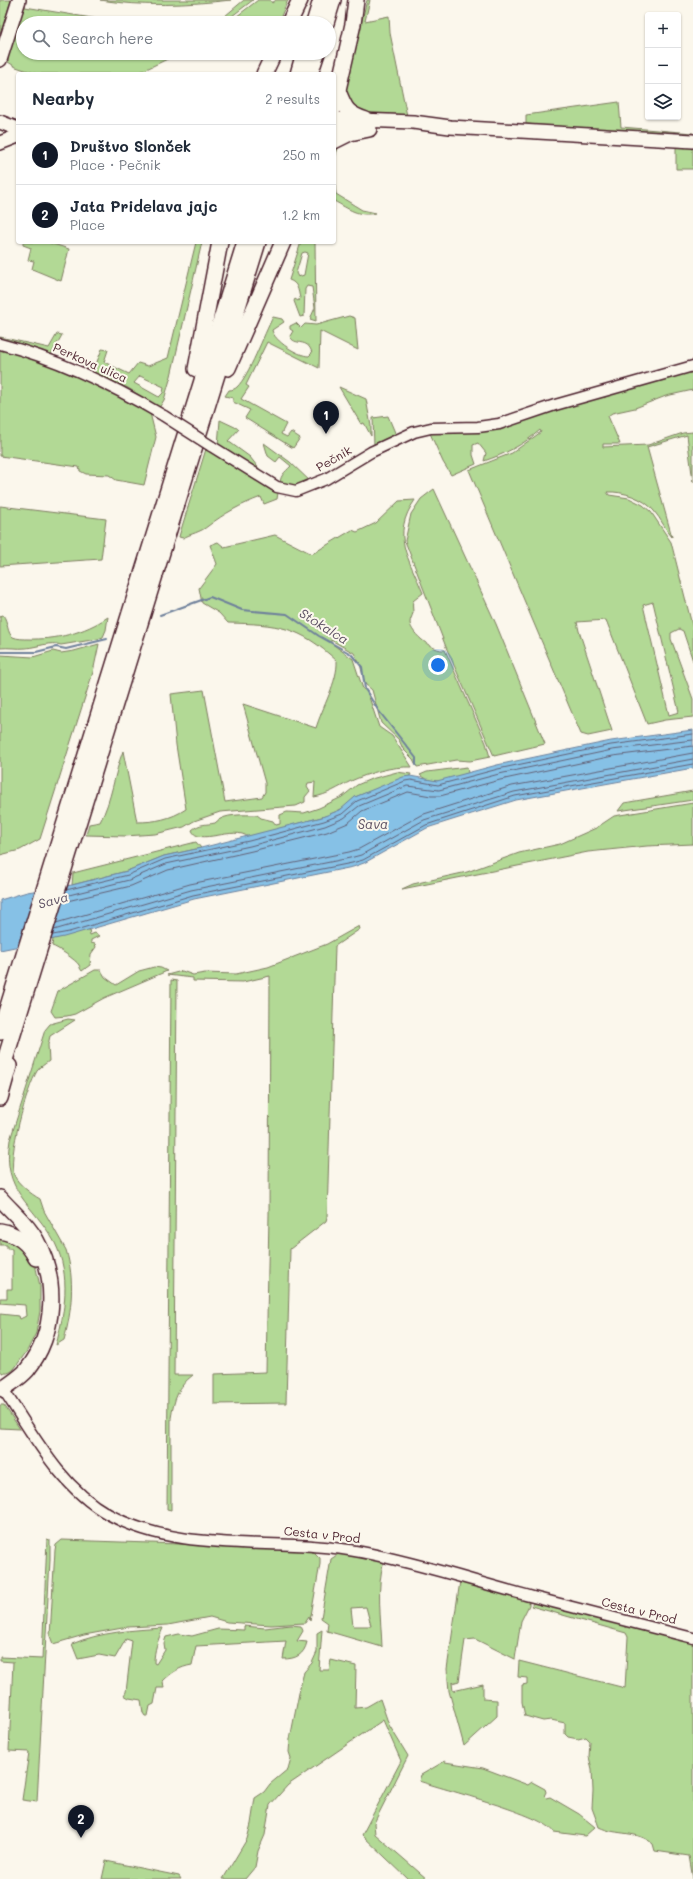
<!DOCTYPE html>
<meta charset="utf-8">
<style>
:root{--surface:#fff;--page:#f2f2f3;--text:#1f2937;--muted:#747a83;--line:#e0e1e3;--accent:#111827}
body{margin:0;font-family:Mali,sans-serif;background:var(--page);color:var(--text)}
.controls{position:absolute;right:12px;top:12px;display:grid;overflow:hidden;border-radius:4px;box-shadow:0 1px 3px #0004}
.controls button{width:36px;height:36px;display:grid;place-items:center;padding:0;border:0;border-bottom:1px solid var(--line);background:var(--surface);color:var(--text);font:20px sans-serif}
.you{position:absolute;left:438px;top:665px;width:14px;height:14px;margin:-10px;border:3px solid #fff;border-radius:50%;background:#1a73e8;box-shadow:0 0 0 6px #1a73e833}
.badge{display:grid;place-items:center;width:26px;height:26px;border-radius:50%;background:var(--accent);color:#fff;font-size:13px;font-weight:700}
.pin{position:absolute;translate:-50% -33px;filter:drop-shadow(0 1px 2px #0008)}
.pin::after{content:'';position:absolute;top:21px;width:14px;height:12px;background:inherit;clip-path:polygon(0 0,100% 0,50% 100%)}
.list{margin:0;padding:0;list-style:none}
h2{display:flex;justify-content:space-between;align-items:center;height:52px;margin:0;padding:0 16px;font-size:17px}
h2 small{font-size:13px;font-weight:400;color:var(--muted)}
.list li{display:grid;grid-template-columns:26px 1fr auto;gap:12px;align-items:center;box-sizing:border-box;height:60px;padding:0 16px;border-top:1px solid var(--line)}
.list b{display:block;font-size:15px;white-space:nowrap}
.list p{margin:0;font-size:13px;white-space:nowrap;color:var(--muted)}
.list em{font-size:13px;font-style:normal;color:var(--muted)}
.icon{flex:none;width:22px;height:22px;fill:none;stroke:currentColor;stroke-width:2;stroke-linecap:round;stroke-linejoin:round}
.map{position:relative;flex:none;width:693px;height:1879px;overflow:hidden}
.search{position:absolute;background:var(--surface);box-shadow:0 1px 3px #0004;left:16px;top:16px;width:320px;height:44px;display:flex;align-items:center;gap:10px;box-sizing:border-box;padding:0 14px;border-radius:22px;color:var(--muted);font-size:15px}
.panel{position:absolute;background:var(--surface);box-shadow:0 1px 3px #0004;left:16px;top:72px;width:320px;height:172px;border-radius:4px}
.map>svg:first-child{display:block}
.green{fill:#b2d995;stroke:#7e7c60;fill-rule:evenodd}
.water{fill:#86c1e6;stroke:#6e809b}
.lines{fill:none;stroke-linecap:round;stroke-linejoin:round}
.shore{stroke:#626076;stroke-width:1}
.stream{stroke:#6e809b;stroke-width:2}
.minor-casing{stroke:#4a1f2b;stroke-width:13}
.major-casing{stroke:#4a1f2b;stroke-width:16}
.highway-casing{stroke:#4a1f2b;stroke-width:18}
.minor{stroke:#fbf7ec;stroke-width:10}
.major{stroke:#fbf7ec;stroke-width:13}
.highway{stroke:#fbf7ec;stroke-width:15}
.minor-bridge-casing{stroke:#4a1f2b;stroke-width:13;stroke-linecap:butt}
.minor-bridge{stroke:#fbf7ec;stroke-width:10}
.labels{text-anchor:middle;stroke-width:4;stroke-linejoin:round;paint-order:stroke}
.street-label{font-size:12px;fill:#4a1f2b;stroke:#fbf7ec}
.water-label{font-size:13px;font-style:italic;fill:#5c5063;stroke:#fbf7ec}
</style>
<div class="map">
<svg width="693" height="1879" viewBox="0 0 693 1879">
<rect width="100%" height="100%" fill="#fbf7ec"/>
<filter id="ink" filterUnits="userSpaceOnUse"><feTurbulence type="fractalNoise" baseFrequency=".025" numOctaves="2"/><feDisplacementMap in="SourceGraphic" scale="8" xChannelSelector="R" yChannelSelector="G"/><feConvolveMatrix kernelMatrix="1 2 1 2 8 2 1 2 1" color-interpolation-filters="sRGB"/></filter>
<g filter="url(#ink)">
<g class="green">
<polygon points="0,0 11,0 0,36"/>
<polygon points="22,0 26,0 25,7 110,21 147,23 23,23 23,53 180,53 136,74 37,74 16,67 8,62 8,56"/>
<path d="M100,0H231C187,5 144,7 100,0Z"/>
<polygon points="244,0 253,0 223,23 196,23 219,21"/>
<polygon points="258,0 270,0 272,3 276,0 288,0 278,23 228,23"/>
<polygon points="367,0 370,0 365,21 389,16 390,33 407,116 369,114 352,107 345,90"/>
<polygon points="619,102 621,127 693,133 693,137 526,124 526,115"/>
<polygon points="676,145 693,147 693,169 676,169"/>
<path d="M338,148C332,163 334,179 336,194L362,210L376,213C358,217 349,209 334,201V153Z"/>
<polygon points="23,242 47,242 69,249 61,281 32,269 34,261 28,260 31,248 23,245"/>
<path d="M196,242H202L171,376L164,400L159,408L128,388L93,372L102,349L108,350L104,362L129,374L138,363L148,366L168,358ZM140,376L164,387L163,393L159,397L134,383Z"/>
<path d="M301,242H315L316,321L310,319L315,308L312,287L307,286L305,289L304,316L300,317L294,301L295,299L298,301L300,298C298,290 298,283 289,280ZM305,252L308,253L304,275L298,277L296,273L302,253Z"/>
<path d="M349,316L355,318L358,350L320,331L319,368L267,342L246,385L249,387L241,399L286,424L281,434L287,437L291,432L300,438L293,448L245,418L250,410L233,402V398L225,396L229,390C232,390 235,389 237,387C249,376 264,334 273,317L282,319L284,322L272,330C274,341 298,356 309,356L312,353C308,337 294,347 290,336L293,331L290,329V326L296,323L301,328L305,324L316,325Z"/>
<polygon points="57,334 62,335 51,355 0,340 0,337 49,348"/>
<polygon points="0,347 73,371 150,413 156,437 144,485 116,480 109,475 86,474 80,471 79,467 0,456"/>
<path d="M693,369V390L666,396L635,408L612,413L608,416L620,444H603V447L648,445L683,433L693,432V482L687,435L647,447L672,537C665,529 661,519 654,511C644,498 623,491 607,492L609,495L629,498L643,505L651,512L671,542L693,629V661L683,631L679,629L671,633V639L693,699V717L665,720L647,724L606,620L577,622L579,631L612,731L588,736L581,734L577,725L469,470L512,453L541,432L540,430C523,445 505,454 484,461L486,453L478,443L473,445V455L476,464L451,475L443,462L429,431L476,430L601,395L604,398L613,392ZM653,602L679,712L669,715L643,605Z"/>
<polygon points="339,387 366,399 371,426 371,436 364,423 361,424"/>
<polygon points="388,416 396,435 374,445 373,418"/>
<polygon points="220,420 239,429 228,441 250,457 267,479 218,446"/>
<path d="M264,443L290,462L313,484L305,487L281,486C278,477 285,472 291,466L280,457L276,462L268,456Z"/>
<path d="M206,449L276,492L278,493L277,499L264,504L261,497C240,505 225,513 208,526C201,532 190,534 183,538L179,537L180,533Z"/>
<polygon points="434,489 496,624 545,744 494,756 446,647 405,541 411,514 421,499"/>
<path d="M415,500C390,536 409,558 423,593L413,601C412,605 413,609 413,613C412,617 410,619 410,623C411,634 434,652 445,650L486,743L490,757L470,761L456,760L417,767L413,759L403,749L399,740L381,723L372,690L365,684L360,664L354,653L331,640V643L353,659L363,689L367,691L379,727L392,736L412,767C392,766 369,773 351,781C339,787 327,795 314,797L315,782L308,783L307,786L310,791L305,797V802L296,806L220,812L194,821L184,827L155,834L125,836L86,835L89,824L100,822C112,800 114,774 123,751L137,822C155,822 171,819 186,809L176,745L171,694L204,690L225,802L262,797L265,792V783L243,704L316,728C322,708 338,681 337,661C299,626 278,624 228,623L219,613L202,603L199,588L217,564L210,545L218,542L224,547L275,535L312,554L352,530L357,532L376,523L399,501Z"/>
<polygon points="0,506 106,519 101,559 0,566"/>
<path d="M3,615C8,621 7,634 13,637C17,639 24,639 28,639C56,640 84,633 108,617L106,630L103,637L98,639L61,645C50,641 38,647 26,648C17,649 9,647 0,648V616Z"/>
<polygon points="99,644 93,672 40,839 20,850 0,855 0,655 33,657 53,651 61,653 74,651"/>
<path d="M467,767L468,773C454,778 432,787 420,775L427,772Z"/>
<path d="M397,772L411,774L410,776L355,797L345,807L329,815L248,837C235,825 197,847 192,830C200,823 206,825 215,823C224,813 244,815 257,815L261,818L273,821L276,825L280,824V815L287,812L304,813L319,808L342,797L357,785L371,779Z"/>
<polygon points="693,791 693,800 618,811 624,803"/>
<polygon points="693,803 693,844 647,846 588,852 402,889 413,884 467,872 519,853 560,844 596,828 614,816"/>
<polygon points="196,842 201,848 164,856 127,871 72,885 73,873"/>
<polygon points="359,926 360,929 335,946 327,1217 326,1221 290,1249 286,1403 214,1404 214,1374 266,1372 269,1215 270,976 243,982 193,981 193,978 167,975 182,971 193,975 205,973 236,974 268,967 327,944"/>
<path d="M89,929L90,935L95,933L99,936L91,940V943L95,944L96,947L91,954L90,965L82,971C80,969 80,967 79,965C77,961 57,947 52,946L53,939Z"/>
<polygon points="154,967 161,968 167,971 104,998 75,1014 67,1016 55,1017 51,1011 58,991 95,970 101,970 105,977 116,985 139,971"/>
<path d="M171,980L177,981L174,1375H193C178,1386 174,1400 171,1418V1510L167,1509Z"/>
<path d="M68,1019L75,1020L50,1036L48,1045L49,1061C45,1064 40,1067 37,1071C27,1088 7,1157 14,1175C18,1184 31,1194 40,1199L44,1211L66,1250C75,1279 72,1311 64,1340L56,1345C65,1312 71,1275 55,1243C33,1203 1,1192 10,1140L45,1030L50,1024Z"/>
<path d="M0,1234L8,1235L35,1264L40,1286V1311L36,1333L27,1351L14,1369C10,1373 5,1375 0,1371V1314L19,1316L20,1319L26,1316L25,1305L0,1303V1298H7V1289H12V1249H7V1245H0Z"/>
<polygon points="0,1405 4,1405 20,1429 0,1428"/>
<polygon points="47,1539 50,1540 50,1560 37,1802 22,1800 29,1752 9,1751 13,1662 0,1661 0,1657 42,1659"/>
<polygon points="62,1540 296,1548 314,1552 320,1558 320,1564 310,1621 309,1617 305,1623 271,1625 227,1622 210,1617 168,1625 128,1627 84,1635 53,1644 50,1636 55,1550 56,1545"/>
<path d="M340,1553L384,1560C376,1588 381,1618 382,1647L327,1631L328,1623L321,1618L331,1559ZM366,1607L371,1626H353L351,1608Z"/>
<polygon points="460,1581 529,1600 529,1605 521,1621 515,1659 475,1639 465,1640 459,1681 452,1683 453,1691 483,1684 483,1699 497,1700 497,1716 464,1746 449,1691 447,1669"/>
<path d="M534,1602L693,1641V1879L689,1856L655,1851L653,1844C638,1830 617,1836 599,1827L592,1808L593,1791L592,1769L589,1757L590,1741L586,1737L578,1739L568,1737L565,1734V1723L551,1720L543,1721L525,1716L522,1702V1685L527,1684V1678L518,1677L519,1661L625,1688L628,1637L626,1633L531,1606Z"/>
<path d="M291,1625L301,1626L303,1631L297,1641L307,1642C304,1655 296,1659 283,1659L286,1641L196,1646L192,1665C180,1667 172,1672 163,1681L164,1688H157L154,1704L150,1706L148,1716H145L143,1713L141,1700L129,1698L124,1695L126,1692L132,1641L126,1639L115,1658L99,1655L78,1659L72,1644C100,1632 133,1630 163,1628C158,1640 154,1650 154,1663L156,1664L165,1650L164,1643L166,1637L179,1634L192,1636L218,1629L244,1630V1626L265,1628Z"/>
<polygon points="322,1630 319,1670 329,1670 331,1660 356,1666 355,1708 366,1707 380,1699 389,1725 408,1756 374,1823 375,1834 427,1879 408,1879 362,1835 401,1761 383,1720 288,1785 270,1805 265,1835 258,1851 255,1867 245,1879 223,1879 247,1839 251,1824 255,1798 264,1792 270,1784 288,1769 291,1758 289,1752 290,1739 300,1688 304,1672 312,1663 317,1652 317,1633"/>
<path d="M445,1761V1762L483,1768L528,1785L532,1782L545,1789L546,1792L544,1796L546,1798L550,1797L579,1814L595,1827L585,1836L554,1832C545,1815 442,1789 419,1781L421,1775Z"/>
<polygon points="106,1861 179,1876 181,1879 102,1879"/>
</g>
<polygon class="water" points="693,730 693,768 516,800 427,828 364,863 353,867 194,899 64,937 0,950 0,900 27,892 72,885 127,871 164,856 201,848 322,817 340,810 355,797 403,777 410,776 437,781 497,765 611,741"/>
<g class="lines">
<g class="shore">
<polyline points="66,890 128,875 165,859 249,841 324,821 342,814 357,801 405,781 411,780 438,785 498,769 611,745 693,734"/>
<polyline points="65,896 129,880 166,864 250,846 325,826 344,818 359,806 407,786 439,790 499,774 612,750 693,740"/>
<polyline points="63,902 131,886 168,870 252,851 327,832 348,823 362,811 408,792 431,796 440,796 500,780 613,756 693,746"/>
<polyline points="56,923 190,884 349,852 359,849 421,815 512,786 693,753"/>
<polyline points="54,930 191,890 350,858 361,855 424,820 514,792 693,759"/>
<polyline points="53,935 69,932 193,895 352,863 363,860 426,825 515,796 693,764"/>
</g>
<g class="stream">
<polyline points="160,615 210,597 242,610 287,614 319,636 351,654 362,667 365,689 378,710 416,758 416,765"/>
<polyline points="0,652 36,652 56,647 66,649 107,639"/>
</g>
<g class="minor-casing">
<g id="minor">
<path d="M0,344C59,359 112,385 164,416"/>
<polyline points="211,446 277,487 296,491 326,479 371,452 414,432 431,428 478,427 499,424 555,405 693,366"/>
<path d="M3,1389C33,1434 60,1487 108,1514C183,1556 279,1536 361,1552C419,1563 476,1582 533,1597C586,1611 640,1624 693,1638"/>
</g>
</g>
<g class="major-casing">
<g id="major">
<polyline points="0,60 19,0"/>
<polyline points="334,119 413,122 450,127 693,141"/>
<polyline points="0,122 18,129"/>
<polyline points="334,129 358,129"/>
<polyline points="0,143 18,136"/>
</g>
</g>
<g class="highway-casing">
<g id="highway">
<polyline points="289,23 300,0"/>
<polyline points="314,23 321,0"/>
<polyline points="326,23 333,0"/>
<polyline points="264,74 274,53"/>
<polyline points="298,74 304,53"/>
<polyline points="310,74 317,53"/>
<path d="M338,91C345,109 347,114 366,120"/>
<polyline points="334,107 353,24 356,0"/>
<polyline points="334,141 350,133 369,129"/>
<polyline points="228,368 283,242"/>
<polyline points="196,369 220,242"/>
<polyline points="0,1032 245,242"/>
<polyline points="0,1076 258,242"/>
<polyline points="0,1098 9,1066"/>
<path d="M0,1198C12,1212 27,1223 36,1240C58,1279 56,1334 27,1370C20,1378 11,1383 3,1389"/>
<path d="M0,1231C17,1234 28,1242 36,1258"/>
</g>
</g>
<use href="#minor" class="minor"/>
<use href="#major" class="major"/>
<use href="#highway" class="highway"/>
<g class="minor-bridge-casing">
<polyline id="minor-bridge" points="164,416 211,446"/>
</g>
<use href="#minor-bridge" class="minor-bridge"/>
</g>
</g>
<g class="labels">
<g class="street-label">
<text transform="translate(90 363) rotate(24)" y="4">Perkova ulica</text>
<text transform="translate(334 459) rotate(-30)" y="4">Pečnik</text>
<text transform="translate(322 1535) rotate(6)" y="4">Cesta v Prod</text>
<text transform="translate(639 1611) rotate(14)" y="4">Cesta v Prod</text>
</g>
<g class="water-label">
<text transform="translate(324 626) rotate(32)" y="5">Stokalca</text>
<text x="373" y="829">Sava</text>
<text transform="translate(53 900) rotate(-15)" y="5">Sava</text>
</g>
</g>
</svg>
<div class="controls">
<button>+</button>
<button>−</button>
<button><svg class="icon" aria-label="layers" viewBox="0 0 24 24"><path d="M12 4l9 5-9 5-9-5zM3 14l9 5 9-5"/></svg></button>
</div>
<div class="you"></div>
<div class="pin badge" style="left:326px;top:434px">1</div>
<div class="pin badge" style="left:81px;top:1838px">2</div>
<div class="search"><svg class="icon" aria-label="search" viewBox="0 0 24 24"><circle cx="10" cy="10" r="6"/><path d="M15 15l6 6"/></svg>Search here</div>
<section class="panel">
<h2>Nearby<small>2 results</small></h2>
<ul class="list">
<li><span class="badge">1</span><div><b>Društvo Slonček</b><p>Place · Pečnik</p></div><em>250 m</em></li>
<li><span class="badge">2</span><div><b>Jata Pridelava jajc</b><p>Place</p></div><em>1.2 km</em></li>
</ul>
</section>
</div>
